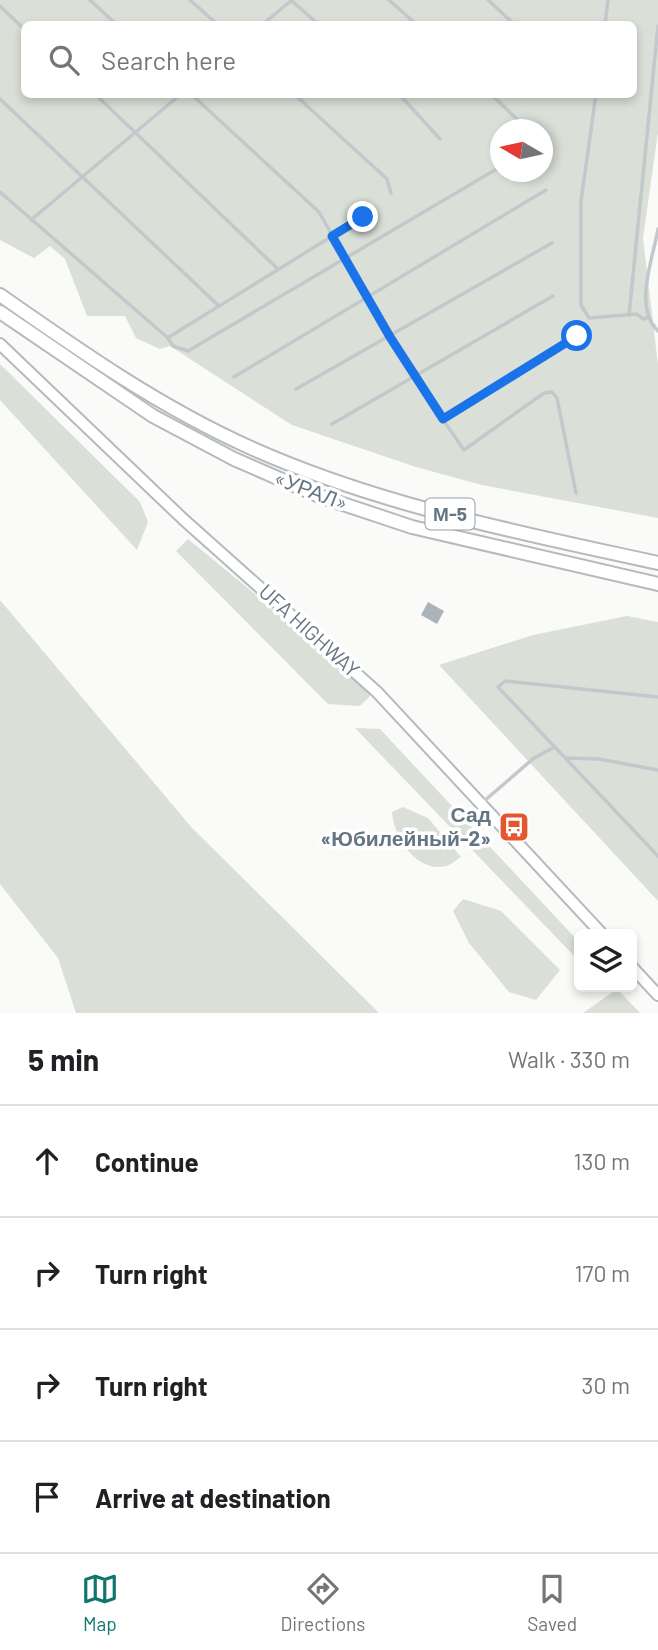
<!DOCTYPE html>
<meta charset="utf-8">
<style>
:root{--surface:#fff;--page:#f2f2f2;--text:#202124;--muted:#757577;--line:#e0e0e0;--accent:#0f766e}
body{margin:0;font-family:Barlow,sans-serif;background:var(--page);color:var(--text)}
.controls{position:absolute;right:21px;bottom:21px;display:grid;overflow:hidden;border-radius:10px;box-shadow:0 4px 10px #0003}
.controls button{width:63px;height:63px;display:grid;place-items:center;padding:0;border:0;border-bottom:2px solid var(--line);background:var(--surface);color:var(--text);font:35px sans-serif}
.compass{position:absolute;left:490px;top:119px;width:63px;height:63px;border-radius:50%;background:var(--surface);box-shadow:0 4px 10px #0003;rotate:279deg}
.stop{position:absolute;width:21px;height:21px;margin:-16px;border:5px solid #1a73e8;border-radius:50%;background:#fff}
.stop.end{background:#1a73e8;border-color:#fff;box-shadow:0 2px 7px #0008}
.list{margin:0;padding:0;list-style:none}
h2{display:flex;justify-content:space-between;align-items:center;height:91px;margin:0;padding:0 28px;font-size:30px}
h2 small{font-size:23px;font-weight:400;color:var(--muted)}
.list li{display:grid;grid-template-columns:46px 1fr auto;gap:21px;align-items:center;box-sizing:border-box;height:112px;padding:0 28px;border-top:2px solid var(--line)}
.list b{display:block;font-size:26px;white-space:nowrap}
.list em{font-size:23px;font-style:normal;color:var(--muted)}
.icon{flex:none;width:38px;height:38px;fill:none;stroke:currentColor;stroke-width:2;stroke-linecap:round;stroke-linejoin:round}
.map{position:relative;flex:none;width:658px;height:1013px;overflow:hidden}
.search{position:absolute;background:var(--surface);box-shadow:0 4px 10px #0003;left:21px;right:21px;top:21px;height:77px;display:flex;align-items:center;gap:18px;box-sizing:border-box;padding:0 24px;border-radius:10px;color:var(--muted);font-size:26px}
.sheet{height:539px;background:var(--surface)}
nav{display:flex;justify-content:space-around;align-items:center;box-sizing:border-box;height:98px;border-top:2px solid var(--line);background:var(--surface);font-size:19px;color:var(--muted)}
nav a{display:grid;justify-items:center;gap:4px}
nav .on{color:var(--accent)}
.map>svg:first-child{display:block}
.green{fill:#dadfd7;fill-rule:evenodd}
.building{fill:#aab3b9}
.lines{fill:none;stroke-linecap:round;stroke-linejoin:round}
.secondary-casing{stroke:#b3babf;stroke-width:14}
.primary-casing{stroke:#b5babe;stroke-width:16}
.lane{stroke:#c3c8cc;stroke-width:3.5}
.secondary{stroke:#fff;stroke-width:10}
.primary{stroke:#fff;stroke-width:12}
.route{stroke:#1a73e8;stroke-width:9}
.labels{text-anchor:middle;stroke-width:7;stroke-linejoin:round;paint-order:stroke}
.shield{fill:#fff;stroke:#939fa8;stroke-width:2}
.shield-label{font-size:19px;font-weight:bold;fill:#657683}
.street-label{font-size:21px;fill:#657683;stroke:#fff}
.poi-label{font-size:21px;font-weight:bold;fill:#657683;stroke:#fff;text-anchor:end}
</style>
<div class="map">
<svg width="658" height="1013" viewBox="0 0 658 1013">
<rect width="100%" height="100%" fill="#fafaf8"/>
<g class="green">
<path d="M0,0H658V132L643,238L658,365V518L482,485L416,467L292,425L170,346L160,349L136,338L125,316H87L65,259L50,246L34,258L0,240ZM24,24H634V94H24ZM500,130H542V172H500Z"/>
<polygon points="0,364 140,502 148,522 137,550 0,400"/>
<polygon points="188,539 328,654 371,695 360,706 328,704 176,551"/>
<polygon points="0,600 192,828 379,1013 76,1013 58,958 0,884"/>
<polygon points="627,616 658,622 658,901 439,665 533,635"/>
<polygon points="355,728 380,729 579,942 579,961"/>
<path d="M403,807L428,818L461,857C457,859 451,865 446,866C417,874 393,836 392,812Z"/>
<polygon points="463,899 501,911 560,970 536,1000 509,992 469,943 453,911"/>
<polygon points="617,989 640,1013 583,1013"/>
</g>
<polygon class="building" points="428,602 444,611 437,624 421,615"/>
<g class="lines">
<g class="secondary-casing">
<g id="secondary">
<polyline points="0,344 183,519 377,692 602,934"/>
<polyline points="632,967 658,995"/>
</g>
</g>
<g class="primary-casing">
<g id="primary">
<path d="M0,295C80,351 160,407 249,447C377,505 521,533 658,563"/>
<polyline points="0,312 153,416 234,459 319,496 412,527 658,584"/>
</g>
</g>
<g class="lane">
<polyline points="90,0 116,24"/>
<polyline points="190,0 217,24"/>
<polyline points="389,0 416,24"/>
<polyline points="488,0 514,24"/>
<polyline points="292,1 318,24"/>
<polyline points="0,6 24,29"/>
<polyline points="263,24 292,0"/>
<polyline points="605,24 608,0"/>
<polyline points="95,94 278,269"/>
<polyline points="191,94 319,212 412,375 464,450 544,393 552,392 557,398 576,493"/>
<polyline points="294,94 387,179 391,193"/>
<polyline points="399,94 440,139"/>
<polyline points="491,94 528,130"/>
<polyline points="596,94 581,201 581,305 589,318 637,314 643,319 649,317"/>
<polyline points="0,99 219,306"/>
<polyline points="0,192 168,338 173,346 188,351 500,167"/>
<polyline points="31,220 181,94"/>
<path d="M658,229C653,259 633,307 658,331"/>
<polyline points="629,315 658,26"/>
<polyline points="169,337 363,217"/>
<polyline points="234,377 546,190"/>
<polyline points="296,389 552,243"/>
<polyline points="443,419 577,336"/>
<polyline points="332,424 553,296"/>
<polyline points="658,697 505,681 498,687 658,856"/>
<polyline points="567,758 599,759 658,770"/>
<polyline points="483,802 534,758 553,748"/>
</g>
<use href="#secondary" class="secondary"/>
<use href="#primary" class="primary"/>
</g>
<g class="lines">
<polyline class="route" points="363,217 332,236 390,337 443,419 577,336"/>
</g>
<defs>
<g id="bus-square" transform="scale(1.575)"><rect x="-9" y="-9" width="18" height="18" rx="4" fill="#e4572e" stroke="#fff"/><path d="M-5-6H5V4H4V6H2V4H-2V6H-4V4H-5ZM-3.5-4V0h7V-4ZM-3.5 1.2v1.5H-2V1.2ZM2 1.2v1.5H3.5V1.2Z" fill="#fff"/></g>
</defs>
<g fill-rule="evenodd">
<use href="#bus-square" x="514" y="827"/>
</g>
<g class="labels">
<rect class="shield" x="425.5" y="498.5" width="49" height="31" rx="5"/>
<g class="shield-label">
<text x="450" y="521">М-5</text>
</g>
<g class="street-label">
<text transform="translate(311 491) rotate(21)" y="7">«УРАЛ»</text>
<text transform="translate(309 631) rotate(42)" y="7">UFA HIGHWAY</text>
</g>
<g class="poi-label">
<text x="491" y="822">Сад<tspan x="491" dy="24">«Юбилейный-2»</tspan></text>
</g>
</g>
</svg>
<div class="controls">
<button><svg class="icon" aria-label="layers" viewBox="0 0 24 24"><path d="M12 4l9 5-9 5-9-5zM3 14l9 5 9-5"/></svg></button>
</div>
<svg class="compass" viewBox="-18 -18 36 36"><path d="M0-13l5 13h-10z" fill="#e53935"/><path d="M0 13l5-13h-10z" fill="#757577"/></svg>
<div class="stop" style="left:577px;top:336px"></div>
<div class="stop end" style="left:363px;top:217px"></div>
<div class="search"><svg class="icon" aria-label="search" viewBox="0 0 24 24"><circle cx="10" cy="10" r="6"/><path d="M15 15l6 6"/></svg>Search here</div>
</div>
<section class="sheet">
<h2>5 min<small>Walk · 330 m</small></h2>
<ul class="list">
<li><svg class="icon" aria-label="ahead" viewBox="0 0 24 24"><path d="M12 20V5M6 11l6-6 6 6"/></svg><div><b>Continue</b></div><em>130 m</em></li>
<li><svg class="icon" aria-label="right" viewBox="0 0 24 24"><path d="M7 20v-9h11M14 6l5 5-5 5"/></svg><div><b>Turn right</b></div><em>170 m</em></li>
<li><svg class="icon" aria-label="right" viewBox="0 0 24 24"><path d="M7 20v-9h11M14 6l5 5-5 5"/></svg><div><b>Turn right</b></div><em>30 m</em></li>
<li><svg class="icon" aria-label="arrive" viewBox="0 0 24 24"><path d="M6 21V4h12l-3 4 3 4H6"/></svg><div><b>Arrive at destination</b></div></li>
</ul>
</section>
<nav>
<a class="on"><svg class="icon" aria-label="map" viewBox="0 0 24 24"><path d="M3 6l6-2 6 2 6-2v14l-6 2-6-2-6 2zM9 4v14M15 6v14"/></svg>Map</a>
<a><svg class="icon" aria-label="directions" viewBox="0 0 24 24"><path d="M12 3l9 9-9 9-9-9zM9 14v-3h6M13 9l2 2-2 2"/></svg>Directions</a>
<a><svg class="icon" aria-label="saved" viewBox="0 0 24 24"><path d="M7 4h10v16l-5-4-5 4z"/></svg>Saved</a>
</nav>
